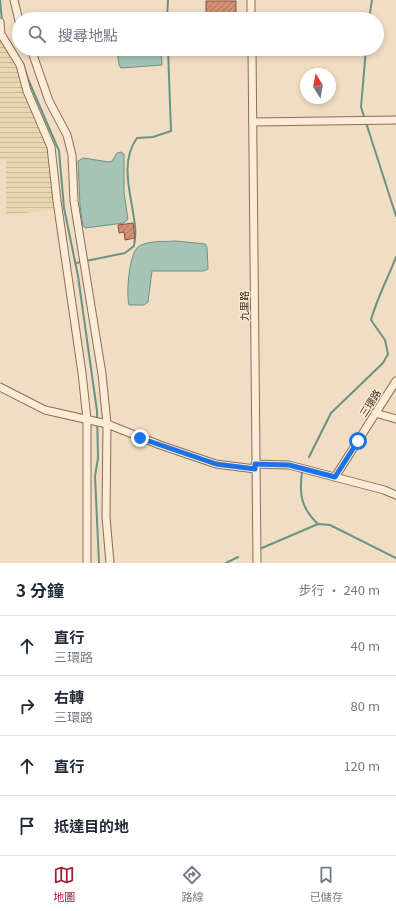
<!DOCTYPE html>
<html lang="zh-TW">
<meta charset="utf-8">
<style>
:root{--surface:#fff;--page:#f2f2f3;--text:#1f2937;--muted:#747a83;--line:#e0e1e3;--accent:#a12335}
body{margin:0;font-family:Georgia,"Noto Sans TC",serif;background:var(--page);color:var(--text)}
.compass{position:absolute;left:300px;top:68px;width:36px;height:36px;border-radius:50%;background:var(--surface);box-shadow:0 2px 6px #0003;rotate:349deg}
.stop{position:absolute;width:12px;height:12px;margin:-9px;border:3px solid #1a73e8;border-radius:50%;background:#fff}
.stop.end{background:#1a73e8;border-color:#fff;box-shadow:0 1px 4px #0008}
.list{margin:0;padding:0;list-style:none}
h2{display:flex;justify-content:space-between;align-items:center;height:52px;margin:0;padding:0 16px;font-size:17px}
h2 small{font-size:13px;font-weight:400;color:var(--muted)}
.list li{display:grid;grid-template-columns:26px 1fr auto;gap:12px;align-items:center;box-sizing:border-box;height:60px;padding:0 16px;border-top:1px solid var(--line)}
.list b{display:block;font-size:15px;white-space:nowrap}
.list p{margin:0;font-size:13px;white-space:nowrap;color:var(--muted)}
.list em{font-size:13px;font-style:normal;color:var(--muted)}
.icon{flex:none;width:22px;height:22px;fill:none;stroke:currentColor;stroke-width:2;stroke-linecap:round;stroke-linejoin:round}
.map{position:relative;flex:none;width:396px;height:563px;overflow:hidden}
.search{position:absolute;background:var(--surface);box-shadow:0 2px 6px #0003;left:12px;right:12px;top:12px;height:44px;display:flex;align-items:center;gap:10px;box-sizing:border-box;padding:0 14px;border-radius:22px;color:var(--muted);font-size:15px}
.sheet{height:292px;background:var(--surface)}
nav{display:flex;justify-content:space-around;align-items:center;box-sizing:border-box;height:56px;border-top:1px solid var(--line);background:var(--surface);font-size:11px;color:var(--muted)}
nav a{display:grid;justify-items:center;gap:2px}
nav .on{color:var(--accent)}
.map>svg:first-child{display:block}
.farmland{fill:url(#farmland-rules)}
.water{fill:#a5c4b7;stroke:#6b9384}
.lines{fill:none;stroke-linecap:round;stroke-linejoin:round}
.stream{stroke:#6b9384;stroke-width:2}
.building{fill:url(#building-hatch);stroke:#8e523c}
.minor-casing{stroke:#8d6d58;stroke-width:9}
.minor{stroke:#fbecd7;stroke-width:7}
.route{stroke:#1a73e8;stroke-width:5}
.labels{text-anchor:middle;stroke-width:3;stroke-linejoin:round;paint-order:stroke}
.street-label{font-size:10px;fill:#3c281d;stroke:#f8e9d3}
</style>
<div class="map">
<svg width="396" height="563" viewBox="0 0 396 563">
<defs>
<pattern id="farmland-rules" width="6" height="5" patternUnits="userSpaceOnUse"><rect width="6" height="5" fill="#e8d7b0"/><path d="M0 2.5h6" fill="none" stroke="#c8b997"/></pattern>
<pattern id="building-hatch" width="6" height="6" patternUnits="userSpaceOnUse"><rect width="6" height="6" fill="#d29076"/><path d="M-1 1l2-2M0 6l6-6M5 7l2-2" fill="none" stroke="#ac7660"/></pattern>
</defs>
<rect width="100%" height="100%" fill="#f1ddc3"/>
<polygon class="farmland" points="0,20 5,43 21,75 46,139 53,166 57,209 6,215 6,160 0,159"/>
<g class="water">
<polygon points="117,49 161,49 162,65 121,68 119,65"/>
<polygon points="121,152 124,154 124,193 128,219 124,223 85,228 83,226 80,206 78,161 83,158 109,162 112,161 117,153"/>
<path d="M176,241L205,244L207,247L208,269L204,271H152L148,302L144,305H129C126,294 129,254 138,247C147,240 165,242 176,241Z"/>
</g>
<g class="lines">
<g class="stream">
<polyline points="0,0 2,21"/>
<polyline points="167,19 168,0"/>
<polyline points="369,19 372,0"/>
<polyline points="366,49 361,107 396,216"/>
<polyline points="23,63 28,79 59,151 64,208 78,276 97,411 98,458 95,476 99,563"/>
<path d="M76,263L125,253L134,246C135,240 136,233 135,227C133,199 118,164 137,138L153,137L171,131L168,49"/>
<path d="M309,457L331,413L383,363L388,354L385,340L371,320C377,298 388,278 396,257"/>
<path d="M302,472C299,494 301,508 318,524"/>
<polyline points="262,548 318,524 330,525 396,558"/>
<polyline points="226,563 238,557"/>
</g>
</g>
<g class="building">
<rect x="206" y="1" width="30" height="12"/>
<polygon points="133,223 135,238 125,240 124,232 119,233 118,225"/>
</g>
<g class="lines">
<g class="minor-casing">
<g id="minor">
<polyline points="14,0 19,21"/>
<polyline points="251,0 251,19"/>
<polyline points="0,22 1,34 20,65 27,91 51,147 57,201 82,373 87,419 87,563"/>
<polyline points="31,49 49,101 67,135 72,155 74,201 102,374 107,424 106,517 110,563"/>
<polyline points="252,49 257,563"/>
<polyline points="253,122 396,120"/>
<polyline points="0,387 45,410 107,424 160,445 216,464 255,469"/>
<polyline points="375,413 396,419"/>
<polyline points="255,464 289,465 384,490 396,495"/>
<polyline points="335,477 396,381"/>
</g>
</g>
<use href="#minor" class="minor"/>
</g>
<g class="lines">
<polyline class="route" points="140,438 216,464 255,469 255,464 289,465 335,477 358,441"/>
</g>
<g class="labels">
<g class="street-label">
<text transform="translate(244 306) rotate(-90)" y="4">九里路</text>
<text transform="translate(370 403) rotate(-57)" y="4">三環路</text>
</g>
</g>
</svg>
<svg class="compass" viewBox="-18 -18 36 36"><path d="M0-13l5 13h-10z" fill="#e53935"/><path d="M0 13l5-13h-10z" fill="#747a83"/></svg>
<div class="stop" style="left:358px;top:441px"></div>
<div class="stop end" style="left:140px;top:438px"></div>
<div class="search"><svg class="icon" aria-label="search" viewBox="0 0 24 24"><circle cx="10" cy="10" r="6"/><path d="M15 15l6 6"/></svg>搜尋地點</div>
</div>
<section class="sheet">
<h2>3 分鐘<small>步行 · 240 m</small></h2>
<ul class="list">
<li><svg class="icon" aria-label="ahead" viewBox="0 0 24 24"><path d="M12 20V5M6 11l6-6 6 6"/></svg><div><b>直行</b><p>三環路</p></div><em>40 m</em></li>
<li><svg class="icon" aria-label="right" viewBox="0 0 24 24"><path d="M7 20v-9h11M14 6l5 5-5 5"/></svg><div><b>右轉</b><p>三環路</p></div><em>80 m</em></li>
<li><svg class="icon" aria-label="ahead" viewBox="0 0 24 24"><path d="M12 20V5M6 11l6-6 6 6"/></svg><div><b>直行</b></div><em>120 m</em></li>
<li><svg class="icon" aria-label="arrive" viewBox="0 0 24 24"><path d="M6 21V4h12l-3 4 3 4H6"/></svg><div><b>抵達目的地</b></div></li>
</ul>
</section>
<nav>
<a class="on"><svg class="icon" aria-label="map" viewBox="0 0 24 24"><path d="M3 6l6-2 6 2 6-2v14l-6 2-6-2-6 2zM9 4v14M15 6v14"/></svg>地圖</a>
<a><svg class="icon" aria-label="directions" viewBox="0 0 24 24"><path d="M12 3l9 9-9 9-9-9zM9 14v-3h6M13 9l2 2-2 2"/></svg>路線</a>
<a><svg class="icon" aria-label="saved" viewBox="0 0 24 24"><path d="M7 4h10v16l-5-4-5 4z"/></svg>已儲存</a>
</nav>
